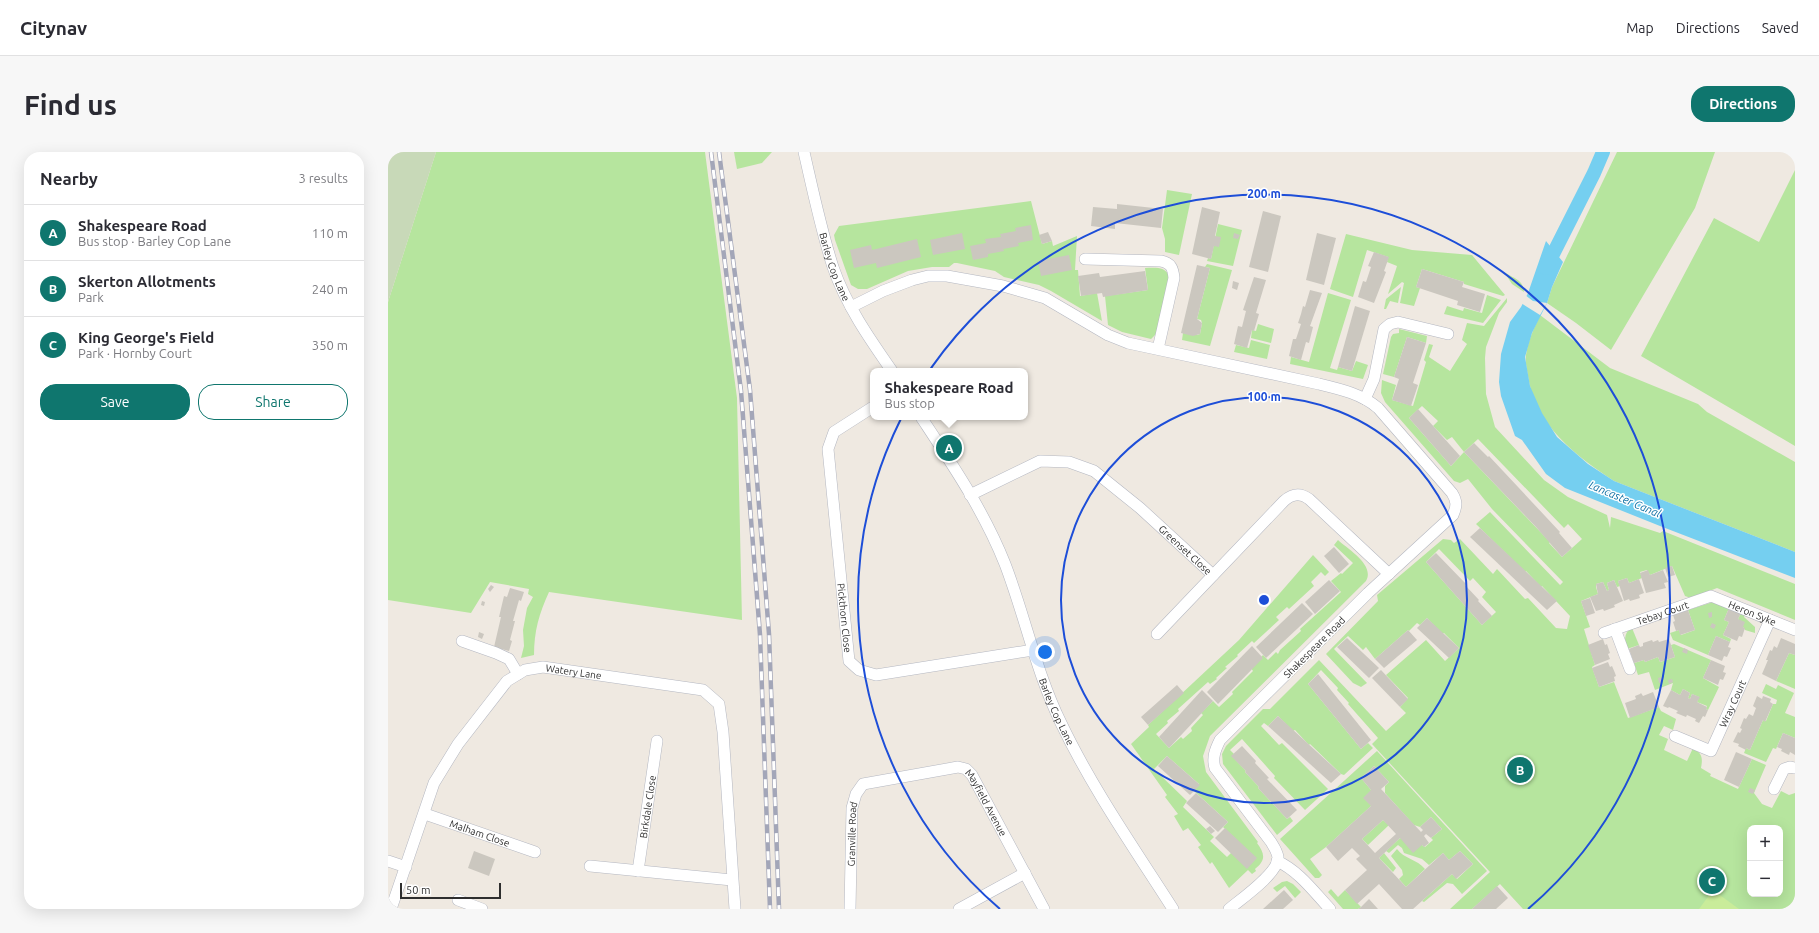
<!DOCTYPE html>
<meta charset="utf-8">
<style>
:root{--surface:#fff;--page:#f7f7f7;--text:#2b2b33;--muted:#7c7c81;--line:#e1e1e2;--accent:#0f766e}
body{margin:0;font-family:Ubuntu,sans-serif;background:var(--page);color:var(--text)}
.controls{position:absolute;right:12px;bottom:12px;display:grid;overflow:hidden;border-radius:8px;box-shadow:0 4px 16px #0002}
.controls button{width:36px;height:36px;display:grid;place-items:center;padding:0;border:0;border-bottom:1px solid var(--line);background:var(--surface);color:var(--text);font:20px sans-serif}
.scale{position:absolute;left:12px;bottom:10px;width:101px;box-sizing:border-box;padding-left:4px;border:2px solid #2e2e2e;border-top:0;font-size:11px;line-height:14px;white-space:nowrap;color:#2e2e2e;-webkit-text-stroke:3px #fff;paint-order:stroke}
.you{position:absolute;left:657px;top:500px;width:14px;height:14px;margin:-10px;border:3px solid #fff;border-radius:50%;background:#1a73e8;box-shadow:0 0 0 6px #1a73e833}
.badge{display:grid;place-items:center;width:26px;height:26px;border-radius:50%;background:var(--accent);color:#fff;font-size:13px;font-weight:700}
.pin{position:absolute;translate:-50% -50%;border:2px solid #fff;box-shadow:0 1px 4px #0006}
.popup{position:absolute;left:482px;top:216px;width:158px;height:52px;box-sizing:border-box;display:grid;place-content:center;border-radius:8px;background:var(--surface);filter:drop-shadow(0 1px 3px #0005);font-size:13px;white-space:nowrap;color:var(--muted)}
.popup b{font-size:15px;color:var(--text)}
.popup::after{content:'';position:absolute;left:50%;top:100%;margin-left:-8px;border:8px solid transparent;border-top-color:var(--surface)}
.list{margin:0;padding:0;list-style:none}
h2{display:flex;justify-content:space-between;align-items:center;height:52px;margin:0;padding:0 16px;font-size:17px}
h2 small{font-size:13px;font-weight:400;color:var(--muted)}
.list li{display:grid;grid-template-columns:26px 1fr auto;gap:12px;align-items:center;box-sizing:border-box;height:56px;padding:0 16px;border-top:1px solid var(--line)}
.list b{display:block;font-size:15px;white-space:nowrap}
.list p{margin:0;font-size:13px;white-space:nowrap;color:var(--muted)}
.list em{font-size:13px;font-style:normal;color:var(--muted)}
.actions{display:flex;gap:8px;padding:12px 16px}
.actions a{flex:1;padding:9px 0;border:1px solid var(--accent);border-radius:16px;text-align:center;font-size:14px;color:var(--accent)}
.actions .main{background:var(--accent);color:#fff}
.map{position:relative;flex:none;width:1407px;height:757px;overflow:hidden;border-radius:16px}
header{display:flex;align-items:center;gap:24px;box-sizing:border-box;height:56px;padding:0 20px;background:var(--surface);border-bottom:1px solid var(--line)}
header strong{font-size:19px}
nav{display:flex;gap:22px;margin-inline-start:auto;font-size:14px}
.intro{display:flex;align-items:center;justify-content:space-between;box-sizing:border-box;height:96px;padding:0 24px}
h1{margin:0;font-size:28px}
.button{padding:10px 18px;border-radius:16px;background:var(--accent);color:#fff;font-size:14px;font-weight:700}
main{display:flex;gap:24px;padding:0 24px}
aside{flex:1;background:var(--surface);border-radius:16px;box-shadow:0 4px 16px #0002}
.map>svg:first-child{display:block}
.green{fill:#b6e59e;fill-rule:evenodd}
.cemetery{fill:#c8d9b8}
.pitch{fill:#c9ec9a}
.water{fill:#75cff0}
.pier{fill:#efe9e1}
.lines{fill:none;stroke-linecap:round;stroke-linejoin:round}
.canal{stroke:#75cff0;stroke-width:14}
.building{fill:#cbc7bf;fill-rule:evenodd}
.minor-casing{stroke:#b4b7c1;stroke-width:12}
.minor{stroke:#fff;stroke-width:11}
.rail-casing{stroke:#a3a6b8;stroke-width:4.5}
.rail{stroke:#fff;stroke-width:3;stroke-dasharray:9;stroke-linecap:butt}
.ring{fill:none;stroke:#1d4ed8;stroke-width:2}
.labels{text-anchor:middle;stroke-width:3;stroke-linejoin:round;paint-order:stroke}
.street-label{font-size:10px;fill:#2e2e2e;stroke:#fff}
.water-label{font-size:11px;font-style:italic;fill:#0d6fa3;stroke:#fff}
.centre{fill:#1d4ed8;stroke:#fff;stroke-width:2}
.ring-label{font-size:12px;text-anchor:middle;font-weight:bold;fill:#1d4ed8;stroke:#fff;stroke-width:3;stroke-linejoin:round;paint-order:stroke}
</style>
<header>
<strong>Citynav</strong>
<nav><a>Map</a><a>Directions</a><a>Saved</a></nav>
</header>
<div class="intro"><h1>Find us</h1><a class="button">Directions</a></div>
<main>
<aside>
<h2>Nearby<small>3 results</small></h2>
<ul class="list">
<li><span class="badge">A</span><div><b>Shakespeare Road</b><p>Bus stop · Barley Cop Lane</p></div><em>110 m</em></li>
<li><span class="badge">B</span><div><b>Skerton Allotments</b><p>Park</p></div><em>240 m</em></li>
<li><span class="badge">C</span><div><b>King George's Field</b><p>Park · Hornby Court</p></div><em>350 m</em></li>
</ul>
<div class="actions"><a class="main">Save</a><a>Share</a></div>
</aside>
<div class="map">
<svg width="1407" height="757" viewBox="0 0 1407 757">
<rect width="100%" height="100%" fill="#efe9e1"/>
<g class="green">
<path d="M48,0H317L349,246L354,468L161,440C151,462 146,479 146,503L133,506L136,494L135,478L139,456L145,445L140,442L141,437L102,430L83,461L0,448V150Z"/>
<polygon points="346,0 384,0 374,11 349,17"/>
<polygon points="1229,0 1327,0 1307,56 1223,198 1188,171 1159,151 1164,135"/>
<polygon points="1407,18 1407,294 1253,204 1326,66 1371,90"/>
<polygon points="779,38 804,42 791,103 777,100 777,87 774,76"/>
<polygon points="643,49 654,92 664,89 665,94 689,84 687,118 690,118 692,144 709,141 714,169 663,139 651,133 616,125 607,119 569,111 566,111 561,115 544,115 520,119 479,137 470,137 463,133 447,88 446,83 451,74"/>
<polygon points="830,72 854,78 845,114 819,109 820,106 823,107"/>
<polygon points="958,82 1024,98 1084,103 1117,143 1115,144 1076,132 1076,130 1034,117 1028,135 1032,136 1026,154 1012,151 1016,131 1014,130 1000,142 1009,114 999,110 1000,105 979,98 965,145 942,137"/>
<polygon points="819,112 844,118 822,194 794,188 795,181 809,183 812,182 814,171 813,168 809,167 822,116 817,115"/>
<path d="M757,116C767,116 778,114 781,125L769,181L763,187L734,180L720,173L717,144L760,138Z"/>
<path d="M1116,120C1125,126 1136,128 1136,140L1124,132Z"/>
<polygon points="1013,135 1010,151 1002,149 998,157 996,157 998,147"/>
<polygon points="940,141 963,148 942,216 949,218 950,215 964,219 968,209 980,213 975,227 902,212 903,205 921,210"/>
<polygon points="1099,143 1113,148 1095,171 1056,162 1059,154 1075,159 1076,156 1094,161"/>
<path d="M1119,146V150L1111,161L1098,195L1097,206L1098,242L1107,275L1156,328L1180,345L1219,363L1222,376L1223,365L1272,381L1275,379L1407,432V468L1329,436L1303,446L1297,444L1284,414L1262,423L1259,418L1252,420L1254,426L1241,431L1239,426L1230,429L1232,434L1229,435L1226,428L1219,431L1221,438L1219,439L1215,430L1208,432V435L1210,442L1193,449L1202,475L1196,477L1207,513L1204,515L1211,535L1226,530L1240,566L1271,555L1273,559L1288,567L1285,578L1276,574L1271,583L1280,587L1276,598L1299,609L1305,596C1314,601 1315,606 1313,616L1323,622L1322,624L1350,637L1364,607L1378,613L1366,641L1374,652L1384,656L1393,639L1401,643L1407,641V757H1135L1112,732L1084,757H1062L1102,720L984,592L990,586L960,552L961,551L949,538L950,536L933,518L920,532L973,597L980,591L985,596L956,623L953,622L922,592L921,593L907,578L905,579L890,564L880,574L876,571L873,574L891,593L894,591L940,637L917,658L886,626L887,624L854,587L842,598L846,602L844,604L858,619L857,620L871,635L870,636L899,667L902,665L905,669L889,683L835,612L834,602L838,594L875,557H882L931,508L998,579L1018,561L1012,555L1020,546L998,523L1038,488L1057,509L1071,496L1056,481L1054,482L1039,466L1032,473L1029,471L1021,479L1020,478L987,507L978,495L975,498L960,484L946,497L979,531L973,535L965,531L938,502L990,449L989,443L1055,387L1063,388L1066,391L1072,387L1105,422L1109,417L1137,447L1140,446L1168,476L1179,477L1182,464L1154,434L1153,435L1138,419L1137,420L1088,372L1102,360L1172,433L1175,430L1104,357L1080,327L1072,331L1066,329L997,250L993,241L994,228L1008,233L1004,248L1025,254L1038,210L1036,208L1041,192L1045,193L1041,205L1062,219L1079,192L1074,188L1079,171L1096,174ZM1034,254L1050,269L1045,274L1059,288L1064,285L1076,300L1063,314L1021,266ZM1090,287L1176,376L1180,372L1194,387L1174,405L1161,391L1162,390L1076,300ZM1051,397L1082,429L1085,426L1098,440L1094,445L1108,460L1094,473L1038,410ZM1362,676H1392V742H1362Z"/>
<path d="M1152,163L1222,216L1310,252L1319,260L1407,310V400L1226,329C1188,304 1147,273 1140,224C1139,218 1137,210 1138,203C1140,189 1146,176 1152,163Z"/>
<polygon points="870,172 886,177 883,191 863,186 864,178 868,179"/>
<polygon points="1011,177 1039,184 1038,191 1019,185 1006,225 995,222 1003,185 1005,182 1011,181"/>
<polygon points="863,188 882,193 879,207 846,200 848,193 861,196"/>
<path d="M950,388C961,398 987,413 978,429L822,584L815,604L818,620L870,690L869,691C877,702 878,708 867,717L868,719L864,722L860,718L841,736L824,710L822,712L810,695L813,693L800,676L795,679L786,664L790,662L777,645L779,643L743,592L761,575L760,573L851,488L925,403L941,420L937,424L933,420L923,430L926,434L901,457L899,455L888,465L891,468L866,491L864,489L849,503L850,504L837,515L839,516L828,526L829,527L822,532L820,530L790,557L791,559L779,569L780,571L768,582L781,596L793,585L795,587L804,579L803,576L815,563L813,561L825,549L831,555L845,542L844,540L865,519L863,516L875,503L880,508L888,500L890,502L892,498L913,479L912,477L953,440L943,429L953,421L954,422L965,411L946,393ZM779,604L811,632L806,639L840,670L835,675L868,706L843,701L839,705L822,689L826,685L795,655L799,649L766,617Z"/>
<polygon points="1325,450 1357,462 1356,465 1367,475 1367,481 1357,478 1350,467 1353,461 1341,456 1336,468 1341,470 1335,483 1343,487 1342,490 1328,484 1320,503 1285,488 1282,481 1291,478 1293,483 1307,478 1300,458"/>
<path d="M1242,476H1244L1251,493L1239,497C1236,489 1236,483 1242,476Z"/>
<polygon points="1286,492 1323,508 1315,526 1331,535 1320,558 1318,557 1319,554 1309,550 1311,545 1304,542 1302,547 1300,546 1302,541 1295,537 1292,543 1283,538 1285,531 1267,538 1261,520 1250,523 1246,511 1256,508 1257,510 1270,505 1272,510 1287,505 1283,493"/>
<polygon points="1401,501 1407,503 1407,537 1388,529"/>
<polygon points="1378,532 1388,537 1390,533 1406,541 1397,561 1407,565 1407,586 1395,581 1388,597 1385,596 1378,610 1356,601 1358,596 1362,598 1375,568 1378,569 1385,552 1388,552 1389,548 1374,541"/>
<polygon points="989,599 1099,719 1074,742 1065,732 1059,731 1036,750 1034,749 1064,722 1069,727 1085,712 1072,699 1061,708 1055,701 1041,713 1034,707 1016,701 1014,696 1010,693 1001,701 998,699 1012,686 1034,693 1037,695 1045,688 1043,686 1054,677 1043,665 1032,675 1026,673 997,641 997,634 1001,630 986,614 973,626 983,638 983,654 938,695 922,707 934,723 931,726 927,726 892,687"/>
<polygon points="995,668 1001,673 980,693 974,687"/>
<path d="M1009,697C1016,707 1029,707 1037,717L1018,735L1011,727L1015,723L1014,718L1003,704Z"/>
<polygon points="996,701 1008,716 1005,720 991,706"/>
<polygon points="899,729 905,732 913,740 907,746 897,734 889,740 885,736 894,730"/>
<polygon points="943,737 950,745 957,738 973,755 970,757 955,757 940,740"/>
</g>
<polygon class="cemetery" points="0,0 48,0 0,150"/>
<polygon class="pitch" points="1325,738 1351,757 1311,757"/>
<polygon class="water" points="1158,89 1175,110 1164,135 1159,151 1144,181 1137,205 1142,234 1154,261 1169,285 1200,312 1226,329 1407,400 1407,426 1272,374 1177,336 1158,322 1134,288 1127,284 1113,244 1111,230 1113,202 1122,170 1133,155 1140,141"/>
<polygon class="pier" points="1137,143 1145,149 1159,151 1152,163 1133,151"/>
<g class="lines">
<polyline class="canal" points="1158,116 1206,21 1215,0"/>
</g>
<g class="building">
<polygon points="729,52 775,57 773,76 727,71 727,77 703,74 705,55 729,57"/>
<polygon points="814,55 832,60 827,84 833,85 831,95 826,94 823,107 804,102"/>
<polygon points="875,59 893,64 880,120 861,115"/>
<polygon points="643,73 645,88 630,91 631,94 615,97 616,99 600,102 600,105 585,108 582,94 598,91 597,87 613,85 612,82 628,79 627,76"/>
<polygon points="660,80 664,89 654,92 651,83"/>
<polygon points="574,81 577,97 545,103 542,88"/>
<polygon points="846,81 852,83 850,87 845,86"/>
<polygon points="929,81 948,86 936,133 918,128"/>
<polygon points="529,87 533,105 489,116 488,111 466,116 462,98 483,93 484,98"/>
<polygon points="986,100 1001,105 996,119 998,120 986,151 970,145 975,129 978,130 983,115 980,114"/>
<polygon points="681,103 684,118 653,124 650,109"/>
<polygon points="809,113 822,116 809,167 814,171 812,182 805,184 793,181"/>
<polygon points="1034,117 1076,130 1074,135 1097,142 1092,160 1069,153 1070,149 1028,135"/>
<polygon points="757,119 760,138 715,145 714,141 693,144 690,124 711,121 712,125"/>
<polygon points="866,125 878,128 868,161 871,162 866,179 864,178 859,196 846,192 850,174 854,175 858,159 855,158"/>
<polygon points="845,129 851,131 849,138 844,136"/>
<polygon points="922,138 934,141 922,174 925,175 921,191 918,190 913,208 901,204 905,187 908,187 913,172 910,171 913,162 915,154 917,155"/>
<polygon points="967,154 982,159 964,219 950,215"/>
<polygon points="1019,185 1038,191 1025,231 1030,233 1023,254 1004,248 1011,227 1006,225"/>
<polygon points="1030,257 1072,304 1063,314 1021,266"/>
<polygon points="1086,291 1100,305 1101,304 1172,380 1171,381 1184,396 1174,405 1148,375 1076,300"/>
<polygon points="1092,376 1169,449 1159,458 1082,385"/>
<polygon points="946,395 961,412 951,421 936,404"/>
<polygon points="1048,401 1078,432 1077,433 1091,448 1090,449 1104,464 1094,473 1038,410"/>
<polygon points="1284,414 1287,423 1280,425 1277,416"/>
<polygon points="1260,418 1262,423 1275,418 1280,430 1276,431 1278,436 1258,441 1252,421"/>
<polygon points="1239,426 1241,431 1251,427 1256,441 1251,443 1252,446 1242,449 1241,447 1236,449 1230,429"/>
<polygon points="941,428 952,439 927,462 917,450"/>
<polygon points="1226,428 1235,449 1226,453 1227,455 1216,459 1215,457 1208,459 1202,445 1210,442 1208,432 1215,430 1219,439 1221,438 1219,431"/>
<polygon points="103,433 106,435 102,440 100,437"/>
<polygon points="122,436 136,440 133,449 131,448 125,469 127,469 122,488 124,489 121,499 106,495 113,465 111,465 116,444 119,445"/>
<polygon points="1202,446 1207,461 1198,464 1193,449"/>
<polygon points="94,449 97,450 96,454 93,453"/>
<polygon points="914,451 925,462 878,506 868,495"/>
<polygon points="1341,456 1353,461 1350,467 1357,470 1355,475 1357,476 1354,485 1351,484 1349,489 1335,483 1341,470 1336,468"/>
<polygon points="1300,458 1307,478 1292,483 1291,478 1288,479 1285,470 1287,469 1285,463"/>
<polygon points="1324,460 1324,465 1321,466 1320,461"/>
<polygon points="1039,466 1071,496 1061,506 1029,476"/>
<polygon points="1324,471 1328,473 1326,477 1322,475"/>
<polygon points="1020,478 1029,488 996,516 987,507"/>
<polygon points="91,480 96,482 94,487 90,485"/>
<polygon points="1328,484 1342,490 1340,495 1343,496 1339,505 1336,504 1334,509 1320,503"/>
<polygon points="959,486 991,516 981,526 949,495"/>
<polygon points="1393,486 1407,492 1407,503 1401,501 1388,529 1374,522 1380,508 1378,508 1382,498 1384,499 1386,494 1389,496"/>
<polygon points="1215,487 1217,493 1219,492 1222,501 1220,502 1222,507 1207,513 1200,493"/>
<polygon points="1281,487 1287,505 1272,510 1270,505 1257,510 1256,508 1246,511 1241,497 1251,493 1252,495 1255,494 1255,491 1264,488 1265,490 1270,488 1271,490"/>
<polygon points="864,494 875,506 830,552 819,540"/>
<polygon points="1296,496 1300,498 1299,502 1294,500"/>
<polygon points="1323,508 1337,514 1335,520 1338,521 1335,528 1332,527 1330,533 1315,526"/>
<polygon points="1220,510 1222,515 1224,514 1227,521 1228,524 1226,525 1227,529 1211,535 1204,516"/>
<polygon points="993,518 1020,547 1012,555 984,526"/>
<polygon points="930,522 983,588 973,597 920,532"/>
<polygon points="1273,525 1275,530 1271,531 1270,526"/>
<polygon points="1284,527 1285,530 1281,532 1280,528"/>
<polygon points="789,533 796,541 760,573 753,565"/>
<polygon points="1295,537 1302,541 1300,546 1302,547 1304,542 1312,545 1309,550 1319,555 1318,557 1320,558 1317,565 1315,564 1311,571 1307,569 1308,567 1299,563 1298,565 1288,561 1290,559 1281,555 1280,556 1275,554 1283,538 1292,543"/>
<polygon points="814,538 825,549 781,596 771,585"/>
<polygon points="1265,540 1271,555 1242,566 1237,551 1248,547 1247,544 1252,542 1253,541 1255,544"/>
<polygon points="1369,544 1374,547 1375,544 1383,547 1382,550 1385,552 1377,570 1375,568 1362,598 1358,596 1358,598 1350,594 1351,592 1345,590 1350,580 1352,581 1354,577 1352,576 1356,566 1358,567 1361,562 1365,564 1368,556 1365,554"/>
<polygon points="890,564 953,622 943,631 880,574"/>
<polygon points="1395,581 1407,586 1407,603 1402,600 1401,603 1393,599 1394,597 1389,595"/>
<polygon points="854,594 868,609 867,611 881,626 879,627 909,658 899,667 870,636 871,635 857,620 858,619 843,604"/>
<polygon points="1348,600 1364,607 1351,635 1336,628"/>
<polygon points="779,604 812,633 802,643 770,614"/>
<path d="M986,614L1001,630L993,637L1033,680L1035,678L1032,675L1043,665L1054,677L1043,686L1038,682L1036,684L1041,691L1036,695L1034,693L1025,701L1012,686L991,706L1018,735L1055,701L1061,708L1072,699L1085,712L1068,727L1064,722L1025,757H1014L991,732L969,752L957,738L979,718L968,707L972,704L964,696L950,709L938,695L983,654L975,646L983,638L973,626ZM995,668L1008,682L987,701L974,687Z"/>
<polygon points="1362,636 1367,638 1365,642 1360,640"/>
<polygon points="808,641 840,670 830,680 798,651"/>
<polygon points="822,674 827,679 823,682 818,677"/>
<polygon points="837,676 869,706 859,717 827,686"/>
<polygon points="86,699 107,707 101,724 80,716"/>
<polygon points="1109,734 1120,746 1108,757 1084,757"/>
<polygon points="896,738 905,748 895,757 875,757"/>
<polygon points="981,747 990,757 970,757 973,755"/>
</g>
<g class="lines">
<g class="minor-casing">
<g id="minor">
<path id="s1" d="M416,0C425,39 433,78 445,115C458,153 481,186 504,219"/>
<path d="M697,107L773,109C783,111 785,116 786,126L770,197"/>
<path d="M463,155L495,139L524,128L540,124H559L615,134L657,146L720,183L740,191L931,232C952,237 974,242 990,256L1064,341C1069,349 1069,354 1065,363L980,441L832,588C827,598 824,606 827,616L883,690C886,695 889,699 890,705C891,721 853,747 841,757"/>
<polyline points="977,247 986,227 996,177 1002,172 1010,170 1060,182"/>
<path id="s2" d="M485,255L446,280L440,297L461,509L471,518L488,523L645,498"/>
<path id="s3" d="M533,265C564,312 596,359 617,412C637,464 648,520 673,571C704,636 746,696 785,757"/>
<path id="s4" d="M582,343L652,309L681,310L706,319L752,356L825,423"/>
<polyline points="1227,477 1242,517"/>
<path id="s5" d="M1216,481L1323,444L1407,478"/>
<path d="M769,482L896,349C905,341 913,341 921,347L1001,422"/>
<polyline points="74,489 108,501 121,507 130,522"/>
<path id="s6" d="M1287,584L1323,599L1382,468"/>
<polyline points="1386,637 1396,617 1402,615 1407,616"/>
<path id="s7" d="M37,662L147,700"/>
<polyline points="0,709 18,715"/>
<path d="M889,709C911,719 926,740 942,757"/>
<polyline points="202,714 344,728"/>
<path id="s8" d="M250,719L269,589"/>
<polyline points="70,748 94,757"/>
<path id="s9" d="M3,757L46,631L70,592L119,529L137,518L155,515L315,538L331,552L335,580L347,757"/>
<path id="s10" d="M462,757L464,656L468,642L475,632L570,615L578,617L584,623L656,757"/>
<polyline points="571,757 637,721"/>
</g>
</g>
<use href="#minor" class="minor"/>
<g class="rail-casing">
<g id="rail">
<polyline points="323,0 353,239 372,483 382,757"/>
<polyline points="331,0 362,238 381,482 391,757"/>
</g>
</g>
<use href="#rail" class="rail"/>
</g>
<g class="ring">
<circle cx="876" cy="448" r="203"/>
<path d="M612 757A406 406 0 1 1 1140 757"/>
</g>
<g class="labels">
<g class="street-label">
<text dy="4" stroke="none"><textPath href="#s1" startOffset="119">Barley Cop Lane</textPath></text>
<text dy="4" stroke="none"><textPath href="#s4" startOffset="254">Greenset Close</textPath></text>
<text dy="4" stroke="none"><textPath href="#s5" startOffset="62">Tebay Court</textPath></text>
<text dy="4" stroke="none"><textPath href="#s5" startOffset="158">Heron Syke</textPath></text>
<text dy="4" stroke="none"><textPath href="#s2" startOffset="234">Pickthorn Close</textPath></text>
<text transform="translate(926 495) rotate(-45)" y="4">Shakespeare Road</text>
<text dy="4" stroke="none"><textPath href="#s9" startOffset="329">Watery Lane</textPath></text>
<text dy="4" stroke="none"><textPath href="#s6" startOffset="91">Wray Court</textPath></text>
<text dy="4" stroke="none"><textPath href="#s3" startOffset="326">Barley Cop Lane</textPath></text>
<text dy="4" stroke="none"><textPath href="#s10" startOffset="272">Mayfield Avenue</textPath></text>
<text dy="4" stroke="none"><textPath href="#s8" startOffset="65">Birkdale Close</textPath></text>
<text dy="4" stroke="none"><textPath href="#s7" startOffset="58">Malham Close</textPath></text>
<text dy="4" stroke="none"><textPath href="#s10" startOffset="75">Granville Road</textPath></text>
</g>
<g class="water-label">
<text transform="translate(1237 347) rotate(23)" y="4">Lancaster Canal</text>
</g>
</g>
<circle cx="876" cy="448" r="6" class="centre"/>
<g class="ring-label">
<text x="876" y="46">200 m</text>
<text x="876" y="249">100 m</text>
</g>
</svg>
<div class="controls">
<button>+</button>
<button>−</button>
</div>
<div class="scale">50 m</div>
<div class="you"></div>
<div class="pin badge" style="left:561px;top:296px">A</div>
<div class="popup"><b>Shakespeare Road</b>Bus stop</div>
<div class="pin badge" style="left:1132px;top:618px">B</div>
<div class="pin badge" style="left:1324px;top:729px">C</div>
</div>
</main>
